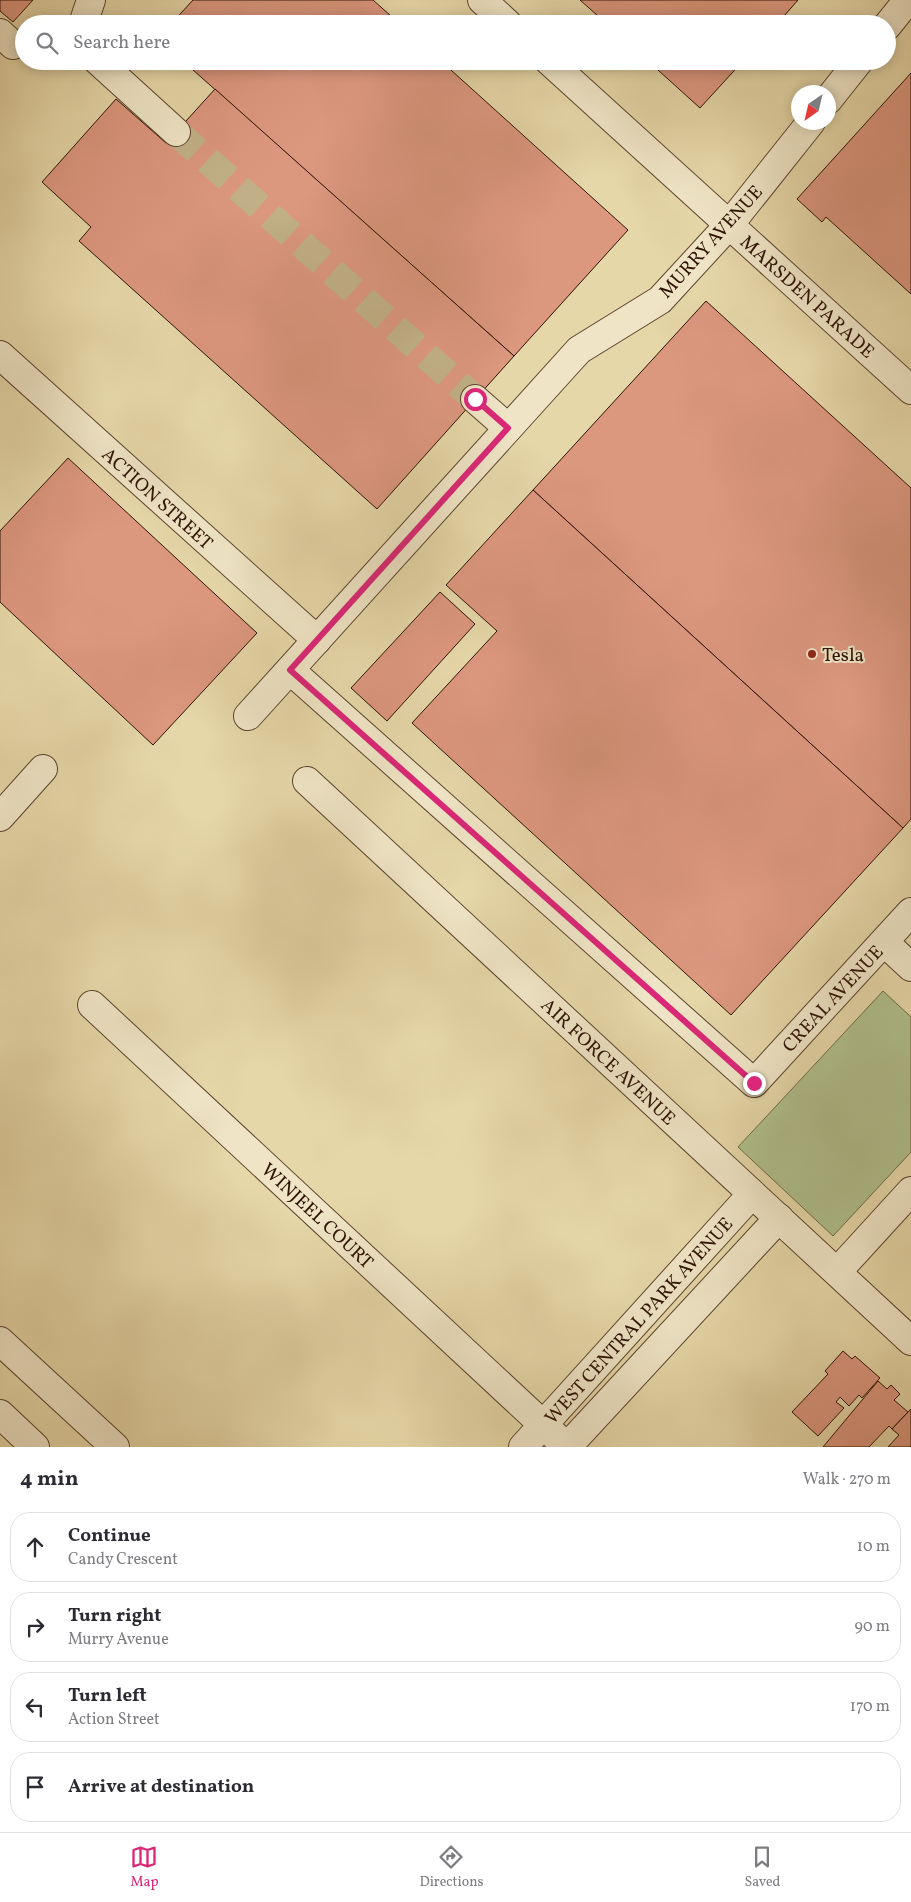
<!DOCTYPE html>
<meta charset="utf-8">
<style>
:root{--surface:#fff;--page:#f7f7f7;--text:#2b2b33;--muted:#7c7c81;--line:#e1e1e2;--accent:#db2777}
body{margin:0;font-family:Vollkorn,serif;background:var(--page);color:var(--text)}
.compass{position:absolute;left:791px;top:85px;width:45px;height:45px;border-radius:50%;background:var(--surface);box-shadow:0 2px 12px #0003;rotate:214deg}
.stop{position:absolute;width:15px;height:15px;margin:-11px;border:4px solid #db2777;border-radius:50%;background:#fff}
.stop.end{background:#db2777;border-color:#fff;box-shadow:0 1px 5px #0008}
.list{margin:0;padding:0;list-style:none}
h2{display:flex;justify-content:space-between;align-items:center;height:65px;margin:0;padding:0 20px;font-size:21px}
h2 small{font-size:16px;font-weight:400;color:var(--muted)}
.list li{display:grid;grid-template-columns:32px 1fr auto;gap:15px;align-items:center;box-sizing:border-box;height:70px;margin:0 10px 10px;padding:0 10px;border:1px solid var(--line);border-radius:20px}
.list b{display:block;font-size:19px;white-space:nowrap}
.list p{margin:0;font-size:16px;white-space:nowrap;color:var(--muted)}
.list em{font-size:16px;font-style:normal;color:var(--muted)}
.icon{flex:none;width:28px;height:28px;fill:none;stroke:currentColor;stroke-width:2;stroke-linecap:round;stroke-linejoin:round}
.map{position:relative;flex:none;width:911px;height:1447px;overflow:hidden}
.search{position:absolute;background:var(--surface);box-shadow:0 2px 12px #0003;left:15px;right:15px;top:15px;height:55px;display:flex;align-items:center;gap:12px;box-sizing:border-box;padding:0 18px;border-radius:28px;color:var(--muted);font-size:19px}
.sheet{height:385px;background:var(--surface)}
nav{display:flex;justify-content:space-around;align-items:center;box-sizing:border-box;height:70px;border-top:1px solid var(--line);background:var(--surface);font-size:14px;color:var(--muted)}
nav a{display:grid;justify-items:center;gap:2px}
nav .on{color:var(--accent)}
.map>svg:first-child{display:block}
.green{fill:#afbf8c;stroke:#6e6848}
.building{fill:#dc977f;stroke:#2e1205}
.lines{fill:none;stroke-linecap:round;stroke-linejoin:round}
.minor-tunnel{stroke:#c1b087;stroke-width:28;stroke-dasharray:28 14;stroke-linecap:butt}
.minor-casing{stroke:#5c432e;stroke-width:30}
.minor{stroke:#efe5c6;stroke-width:28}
.route{stroke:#db2777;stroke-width:6}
.poi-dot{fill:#8f2418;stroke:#efe5c6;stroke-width:2}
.labels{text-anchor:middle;stroke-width:4;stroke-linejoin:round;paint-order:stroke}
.street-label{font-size:19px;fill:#2e1205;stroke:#efe5c6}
.poi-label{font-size:19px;fill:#2e1205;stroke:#efe5c6;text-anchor:start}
</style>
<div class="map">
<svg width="911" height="1447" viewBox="0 0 911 1447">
<rect width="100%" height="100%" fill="#e6d7a8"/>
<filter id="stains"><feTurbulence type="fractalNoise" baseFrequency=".004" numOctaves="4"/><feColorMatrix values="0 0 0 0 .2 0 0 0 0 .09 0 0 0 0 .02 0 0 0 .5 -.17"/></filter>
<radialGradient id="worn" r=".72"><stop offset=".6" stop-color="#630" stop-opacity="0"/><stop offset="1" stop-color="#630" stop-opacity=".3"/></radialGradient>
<polygon class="green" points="883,991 911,1017 911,1152 833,1236 738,1147"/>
<g class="building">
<polygon points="0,0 33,0 13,22 0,11"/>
<polygon points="193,0 373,0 400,24 171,24"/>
<polygon points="580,0 798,0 777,24 607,24"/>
<polygon points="183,61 441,61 628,230 514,356"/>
<polygon points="648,61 743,61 700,108"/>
<polygon points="911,73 911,294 826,217 822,222 797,199"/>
<polygon points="215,89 514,356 377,509 79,241 91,227 42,182 116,99 166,143"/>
<polygon points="706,301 911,488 911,819 903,828 533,490"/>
<polygon points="68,458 257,633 153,745 0,602 0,531"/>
<polygon points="533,490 903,828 731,1015 412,723 497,631 446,585"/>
<polygon points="440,592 475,624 387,721 351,688"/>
<polygon points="843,1351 852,1359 855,1356 880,1378 862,1398 859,1395 849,1406 840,1397 836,1402 844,1408 818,1436 792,1412 828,1374 825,1371"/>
<polygon points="878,1381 887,1389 891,1385 900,1394 894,1400 908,1412 892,1429 889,1426 869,1447 823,1447"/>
<polygon points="911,1409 911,1447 888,1447 899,1435 892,1429"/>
</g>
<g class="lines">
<polyline class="minor-tunnel" points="176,132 475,399"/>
<g class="minor-casing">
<g id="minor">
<polyline points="482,0 508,24"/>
<polyline points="83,24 91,0"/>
<polyline points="887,26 908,0"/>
<polyline points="0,33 13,45"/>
<polyline points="98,61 176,132"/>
<polyline points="549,61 911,390"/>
<polyline points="828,100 859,61"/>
<polyline points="0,355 317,640"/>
<polyline points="475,399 508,428"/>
<polyline points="290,670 754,1083 911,912"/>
<polyline points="248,716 579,350 660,300 729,225 811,122"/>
<polyline points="307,781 911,1341"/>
<polyline points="0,817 43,769"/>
<polyline points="884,942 911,967"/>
<polyline points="92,1005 567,1447 779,1218"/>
<polyline points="837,1272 911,1191"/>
<polyline points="0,1341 115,1447"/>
<polyline points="0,1414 35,1447"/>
<polyline points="523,1447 752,1194"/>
</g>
</g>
<use href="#minor" class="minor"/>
</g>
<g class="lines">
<polyline class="route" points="475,399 508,428 290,670 754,1083"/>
</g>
<circle class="poi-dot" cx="812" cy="654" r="5"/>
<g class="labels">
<g class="street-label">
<text transform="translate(710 241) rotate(-48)" y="7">MURRY AVENUE</text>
<text transform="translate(808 296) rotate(42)" y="7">MARSDEN PARADE</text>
<text transform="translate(158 498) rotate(42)" y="7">ACTION STREET</text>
<text transform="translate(832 998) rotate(-47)" y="7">CREAL AVENUE</text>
<text transform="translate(609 1061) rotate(43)" y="7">AIR FORCE AVENUE</text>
<text transform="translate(318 1215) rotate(43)" y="7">WINJEEL COURT</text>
<text transform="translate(638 1320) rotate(-48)" y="7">WEST CENTRAL PARK AVENUE</text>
</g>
<g class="poi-label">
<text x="822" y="661">Tesla</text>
</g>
</g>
<rect width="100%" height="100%" filter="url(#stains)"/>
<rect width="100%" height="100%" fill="url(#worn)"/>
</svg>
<svg class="compass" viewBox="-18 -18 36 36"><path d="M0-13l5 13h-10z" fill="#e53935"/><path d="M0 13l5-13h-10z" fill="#7c7c81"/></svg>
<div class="stop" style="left:475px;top:399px"></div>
<div class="stop end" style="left:754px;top:1083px"></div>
<div class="search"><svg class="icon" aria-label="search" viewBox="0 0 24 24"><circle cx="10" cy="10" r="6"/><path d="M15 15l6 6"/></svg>Search here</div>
</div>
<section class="sheet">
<h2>4 min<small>Walk · 270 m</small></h2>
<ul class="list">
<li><svg class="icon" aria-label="ahead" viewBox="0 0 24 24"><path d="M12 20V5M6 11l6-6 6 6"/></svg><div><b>Continue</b><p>Candy Crescent</p></div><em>10 m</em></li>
<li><svg class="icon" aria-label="right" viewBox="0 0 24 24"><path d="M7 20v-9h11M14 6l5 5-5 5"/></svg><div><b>Turn right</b><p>Murry Avenue</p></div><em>90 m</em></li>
<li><svg class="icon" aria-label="left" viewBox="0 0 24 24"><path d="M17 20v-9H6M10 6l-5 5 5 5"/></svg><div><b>Turn left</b><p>Action Street</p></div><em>170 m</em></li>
<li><svg class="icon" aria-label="arrive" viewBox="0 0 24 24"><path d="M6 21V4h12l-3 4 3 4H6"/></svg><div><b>Arrive at destination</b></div></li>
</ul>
</section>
<nav>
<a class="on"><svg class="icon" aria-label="map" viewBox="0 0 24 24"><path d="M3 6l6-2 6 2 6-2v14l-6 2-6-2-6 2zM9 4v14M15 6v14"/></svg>Map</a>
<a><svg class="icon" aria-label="directions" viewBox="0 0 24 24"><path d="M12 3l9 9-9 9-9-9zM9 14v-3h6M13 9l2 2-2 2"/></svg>Directions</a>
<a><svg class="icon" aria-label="saved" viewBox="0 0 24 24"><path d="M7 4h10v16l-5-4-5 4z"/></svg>Saved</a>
</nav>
